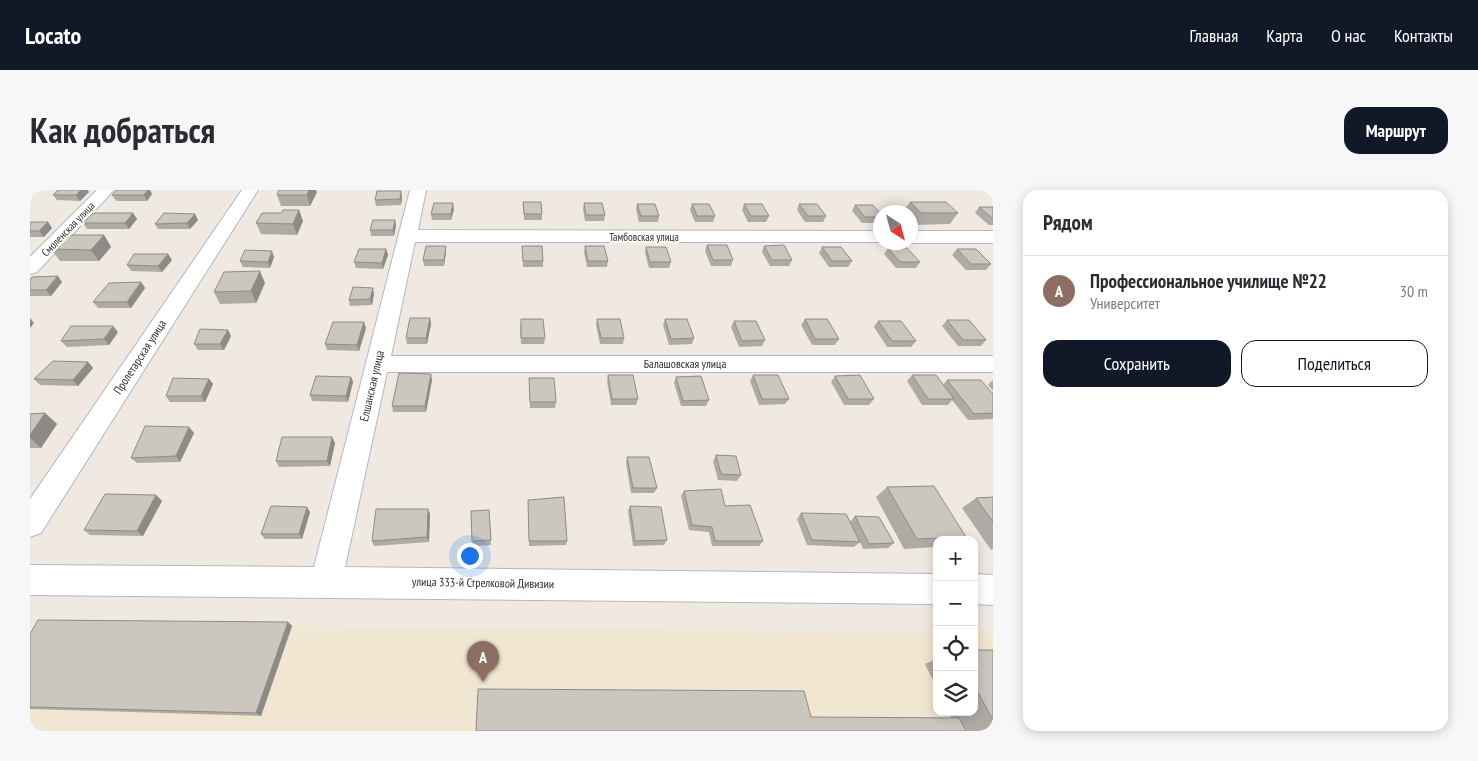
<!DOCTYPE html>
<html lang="ru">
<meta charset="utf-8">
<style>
:root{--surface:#fff;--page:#f7f7f7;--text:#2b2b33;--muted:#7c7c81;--line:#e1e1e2;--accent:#111827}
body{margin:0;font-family:"PT Sans Narrow",sans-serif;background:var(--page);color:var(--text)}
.controls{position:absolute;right:15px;bottom:15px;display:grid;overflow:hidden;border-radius:10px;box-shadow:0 2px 12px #0003}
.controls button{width:45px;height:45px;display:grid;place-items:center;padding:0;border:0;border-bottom:1px solid var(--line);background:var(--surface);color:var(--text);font:25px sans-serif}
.compass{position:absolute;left:843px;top:15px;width:45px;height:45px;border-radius:50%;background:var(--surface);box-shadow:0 2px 12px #0003;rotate:144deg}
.you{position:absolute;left:439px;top:365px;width:18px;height:18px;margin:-12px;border:4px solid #fff;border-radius:50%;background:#1a73e8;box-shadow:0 0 0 8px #1a73e833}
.badge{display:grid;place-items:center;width:32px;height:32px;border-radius:50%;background:var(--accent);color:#fff;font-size:16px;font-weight:700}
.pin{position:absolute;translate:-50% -41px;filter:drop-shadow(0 1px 2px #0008)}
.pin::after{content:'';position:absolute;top:26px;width:18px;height:15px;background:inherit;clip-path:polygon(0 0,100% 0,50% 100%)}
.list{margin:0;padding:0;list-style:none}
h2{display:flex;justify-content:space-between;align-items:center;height:65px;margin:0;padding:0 20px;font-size:21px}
h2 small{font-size:16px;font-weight:400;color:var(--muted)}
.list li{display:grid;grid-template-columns:32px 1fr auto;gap:15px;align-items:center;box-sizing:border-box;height:70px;padding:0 20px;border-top:1px solid var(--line)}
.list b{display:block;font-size:19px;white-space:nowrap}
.list p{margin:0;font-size:16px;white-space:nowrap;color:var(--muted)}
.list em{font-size:16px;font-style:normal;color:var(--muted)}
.actions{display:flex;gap:10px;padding:15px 20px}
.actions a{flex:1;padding:11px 0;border:1px solid var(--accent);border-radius:15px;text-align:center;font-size:18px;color:var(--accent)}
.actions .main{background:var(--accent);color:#fff}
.icon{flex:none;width:28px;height:28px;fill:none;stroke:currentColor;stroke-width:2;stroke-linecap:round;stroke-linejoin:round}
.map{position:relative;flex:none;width:963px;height:541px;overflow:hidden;border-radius:15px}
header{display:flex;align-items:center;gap:30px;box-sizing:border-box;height:70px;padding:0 25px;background:var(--accent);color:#fff}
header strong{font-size:24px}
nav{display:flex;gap:28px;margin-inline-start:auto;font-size:18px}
.intro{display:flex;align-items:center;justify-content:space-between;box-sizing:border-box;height:120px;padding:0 30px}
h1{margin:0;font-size:35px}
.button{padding:12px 22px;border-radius:15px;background:var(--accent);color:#fff;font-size:18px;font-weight:700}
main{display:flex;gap:30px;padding:0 30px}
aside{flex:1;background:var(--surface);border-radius:15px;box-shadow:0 2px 12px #0003}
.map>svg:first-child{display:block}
.education{fill:#f0e6d1}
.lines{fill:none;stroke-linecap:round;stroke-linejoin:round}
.minor-casing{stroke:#b4b7c1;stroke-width:2}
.minor{fill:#fff;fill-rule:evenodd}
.wall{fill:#afaba4}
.shaded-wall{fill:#8e8b86}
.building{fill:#cbc7bf;stroke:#8e8b86}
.labels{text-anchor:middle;stroke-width:4;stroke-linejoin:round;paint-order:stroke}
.far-street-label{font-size:11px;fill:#2e2e2e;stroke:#fff}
.street-label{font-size:12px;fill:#2e2e2e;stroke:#fff}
</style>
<header>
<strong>Locato</strong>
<nav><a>Главная</a><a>Карта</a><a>О нас</a><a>Контакты</a></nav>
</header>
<div class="intro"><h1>Как добраться</h1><a class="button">Маршрут</a></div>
<main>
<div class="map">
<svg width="963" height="541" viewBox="0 0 963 541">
<rect width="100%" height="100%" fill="#efe9e1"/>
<polygon class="education" points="17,434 907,442 907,522 944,522 944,443 963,443 963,541 0,541 0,462"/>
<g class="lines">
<g class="minor-casing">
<g id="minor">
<polygon points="67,0 84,0 7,82 0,84 0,67"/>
<polygon points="212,0 228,0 11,343 0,347 0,309"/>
<polygon points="380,0 396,0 388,40 851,41 851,52 385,52 361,166 963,166 963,182 357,182 315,377 907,384 907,414 0,405 0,375 284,377"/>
<rect x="881" y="41" width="82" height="12"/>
<polygon points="944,384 963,385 963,415 944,414"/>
</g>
</g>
<use href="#minor" class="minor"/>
</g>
<g class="wall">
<polygon points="28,0 57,0 59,2 50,11 27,10 23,5"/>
<polygon points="287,2 280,16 251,16 247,5"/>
<polygon points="122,4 117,11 86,11 82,5"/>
<polygon points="372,7 371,15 346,16 345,10"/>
<polygon points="493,12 512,24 512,30 494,30"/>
<polygon points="880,12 928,23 920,34 883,35 880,31 880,22 873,22"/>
<polygon points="554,13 575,25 574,31 555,31 553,19"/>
<polygon points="607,14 629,26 628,32 609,32 606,20"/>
<polygon points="662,14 685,26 683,32 665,32 660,20"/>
<polygon points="714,14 739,26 736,32 718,32 712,20"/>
<polygon points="769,14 796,26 793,32 775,32 767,20"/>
<polygon points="825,15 850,23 850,33 832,33 822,21"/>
<polygon points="949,17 963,17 963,35 959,35 945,23"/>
<polygon points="424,19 421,30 402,30 401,24"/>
<polygon points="269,20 273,31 267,45 231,44 226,33 251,23"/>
<polygon points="103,23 107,29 99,39 57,39 53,33"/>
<polygon points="168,30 160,39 128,39 125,34"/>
<polygon points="365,30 366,36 364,46 341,46 340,40"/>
<polygon points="0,32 18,32 22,38 14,47 0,47"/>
<polygon points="74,45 81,57 69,71 30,71 21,59"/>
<polygon points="677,55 703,70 701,76 681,76 675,61"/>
<polygon points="416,56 416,62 414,76 394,76 393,70"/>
<polygon points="492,56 513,71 513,77 493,77"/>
<polygon points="555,56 578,71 577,77 557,77 554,62"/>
<polygon points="734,56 762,70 759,76 740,76 732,62"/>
<polygon points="616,57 641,72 639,78 619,78 615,63"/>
<polygon points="792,57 822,71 818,77 799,77 789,63"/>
<polygon points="858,58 890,72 886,78 866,78 854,64"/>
<polygon points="356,59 358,65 353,79 326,78 324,72"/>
<polygon points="927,59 961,74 956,80 936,80 922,65"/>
<polygon points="138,64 142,70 132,82 101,81 97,75"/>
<polygon points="244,67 240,78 213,77 210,71"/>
<polygon points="0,90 32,92 21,106 0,106"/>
<polygon points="111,92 115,98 101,118 68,118 63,112"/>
<polygon points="235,93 226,113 190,114 184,102"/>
<polygon points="344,104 342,115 320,116 319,110"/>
<polygon points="400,128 401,134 397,154 377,154 376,148"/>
<polygon points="567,129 594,148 593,154 570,154 566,135"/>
<polygon points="635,129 664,148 662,154 639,155 633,135"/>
<polygon points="775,129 809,149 805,155 782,155 771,135"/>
<polygon points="917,130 956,150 951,156 928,156 912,136"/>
<polygon points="704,131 735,150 732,156 709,157 701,137"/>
<polygon points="848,131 886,151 881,157 857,157 844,137"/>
<polygon points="490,135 515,148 514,154 491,154"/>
<polygon points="336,138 329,161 297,160 295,154"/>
<polygon points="198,140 201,146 194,160 168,160 164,154"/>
<polygon points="88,142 79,155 37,157 31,151"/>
<polygon points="58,172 63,178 48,196 10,195 4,189"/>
<polygon points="578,185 608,209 606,215 581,215 577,191"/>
<polygon points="723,185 759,209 755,214 729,215 720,191"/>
<polygon points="882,185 913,195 917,190 963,204 963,229 938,230 922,210 918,215 892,215 877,191"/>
<polygon points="805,186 844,209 839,215 814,215 801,192"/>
<polygon points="321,187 323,192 318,212 282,211 280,205"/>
<polygon points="646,187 679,210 676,216 651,216 644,193"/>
<polygon points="499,188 526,212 525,218 500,218"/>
<polygon points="179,189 183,194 175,212 140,212 136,206"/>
<polygon points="402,190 396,222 363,222 362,216"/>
<polygon points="963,190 963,201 958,195"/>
<polygon points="15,223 27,234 11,258 0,258 0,224"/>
<polygon points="159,237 164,243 150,272 107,273 101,268"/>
<polygon points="302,247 305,253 300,276 249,277 246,271"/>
<polygon points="686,265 711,285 707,291 688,290 683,271"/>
<polygon points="597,267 627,298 624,303 601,303 596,273"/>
<polygon points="857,297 936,347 932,350 907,350 907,357 874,359 846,307"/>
<polygon points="654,301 695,316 733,351 729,356 682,356 679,342 659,340 651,306"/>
<polygon points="126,305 132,311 113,346 60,345 54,340"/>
<polygon points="963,307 963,359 961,360 932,318 946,308"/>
<polygon points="498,310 537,351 536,355 499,356"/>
<polygon points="600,316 637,350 634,355 603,356 598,321"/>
<polygon points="459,320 461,355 443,356 442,351"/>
<polygon points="280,322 272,349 235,349 231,344"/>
<polygon points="771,323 820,332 825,326 864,353 858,358 833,359 830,352 824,357 777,355 767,329"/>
<polygon points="400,324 399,352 344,356 342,351"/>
<polygon points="258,432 262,436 231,526 0,519 0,444"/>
<polygon points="944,460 963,460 963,541 446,541 781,527 921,528 919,522 944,522"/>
<polygon points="907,469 907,498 895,474"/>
</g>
<g class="shaded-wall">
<polygon points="51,0 57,0 59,2 50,11 46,5"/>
<polygon points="118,0 120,0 122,4 117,11 114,5"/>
<polygon points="279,0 286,0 287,2 280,16 277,5"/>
<polygon points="371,1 372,7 371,15 370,9"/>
<polygon points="423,13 424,19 421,30 421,24"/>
<polygon points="269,20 273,31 267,45 263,34"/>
<polygon points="103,23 107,29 99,39 95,33"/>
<polygon points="165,24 168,30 160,39 157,33"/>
<polygon points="365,30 366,36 364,46 363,40"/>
<polygon points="18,32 22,38 14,47 9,41"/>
<polygon points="74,45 81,57 69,71 61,60"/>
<polygon points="416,56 416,62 414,76 414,70"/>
<polygon points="356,59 358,65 353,79 352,73"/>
<polygon points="242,61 244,67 240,78 238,72"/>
<polygon points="138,64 142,70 132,82 128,76"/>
<polygon points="230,81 235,93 226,113 221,101"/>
<polygon points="28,86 32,92 21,106 16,100"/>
<polygon points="111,92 115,98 101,118 97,112"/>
<polygon points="343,98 344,104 342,115 340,109"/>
<polygon points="0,128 4,133 0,138"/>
<polygon points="400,128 401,134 397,154 396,148"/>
<polygon points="334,132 336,138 329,161 327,155"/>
<polygon points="83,136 88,142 79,155 74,149"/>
<polygon points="198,140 201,146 194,160 190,154"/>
<polygon points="58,172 63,178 48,196 43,190"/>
<polygon points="401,184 402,190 396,222 395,216"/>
<polygon points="321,187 323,192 318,212 316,206"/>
<polygon points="179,189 183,194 175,212 171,206"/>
<polygon points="15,223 27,234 11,258 0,248 0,245"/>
<polygon points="159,237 164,243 150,272 146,266"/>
<polygon points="302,247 305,253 300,276 297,271"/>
<polygon points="126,305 132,311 113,346 107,341"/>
<polygon points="277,317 280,322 272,349 269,344"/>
<polygon points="398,319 400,324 399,352 397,347"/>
<polygon points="258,432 262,436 231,526 226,523"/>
</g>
<g class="building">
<polygon points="28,0 51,0 46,5 23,5"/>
<polygon points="87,0 118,0 114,5 82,5"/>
<polygon points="249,0 279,0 277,5 247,5"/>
<polygon points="347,1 371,1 370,9 345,10"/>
<polygon points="493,12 511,12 512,24 494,24"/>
<polygon points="880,12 916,12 928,23 891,23"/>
<polygon points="404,13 423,13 421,24 401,24"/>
<polygon points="554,13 572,13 575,25 556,25"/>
<polygon points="607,14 625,14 629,26 611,26"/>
<polygon points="662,14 679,14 685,26 667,26"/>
<polygon points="714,14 732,14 739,26 721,26"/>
<polygon points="769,14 787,14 796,26 778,26"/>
<polygon points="825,15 843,15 850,23 850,27 835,27"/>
<polygon points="949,17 963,17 963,29"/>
<polygon points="253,20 269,20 263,34 226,33 232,23 251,23"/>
<polygon points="63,23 103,23 95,33 53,33"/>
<polygon points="134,23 165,24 157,33 125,34"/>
<polygon points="343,30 365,30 363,40 340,40"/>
<polygon points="0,32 18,32 9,41 0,41"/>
<polygon points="34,45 74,45 61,60 21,59"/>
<polygon points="677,55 697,55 703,70 683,70"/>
<polygon points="754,55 762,70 742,70 734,56"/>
<polygon points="396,56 416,56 414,70 393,70"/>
<polygon points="492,56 512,56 513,71 493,71"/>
<polygon points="555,56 574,56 578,71 558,71"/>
<polygon points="616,57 636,57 641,72 620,72"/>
<polygon points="792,57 811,57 822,71 802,71"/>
<polygon points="858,58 877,58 890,72 870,72"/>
<polygon points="329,59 356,59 352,73 324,72"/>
<polygon points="927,59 946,59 961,74 941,74"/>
<polygon points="215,60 242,61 238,72 210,71"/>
<polygon points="104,64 138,64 128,76 97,75"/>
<polygon points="230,81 221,101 184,102 194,82"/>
<polygon points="28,86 16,100 0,100 0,90 2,87"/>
<polygon points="111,92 97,112 63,112 79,93"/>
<polygon points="323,97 343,98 340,109 319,110"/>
<polygon points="380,128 400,128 396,148 376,148"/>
<polygon points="491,129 513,129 515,148 491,148"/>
<polygon points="567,129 590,129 594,148 571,148"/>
<polygon points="635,129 657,129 664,148 641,149"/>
<polygon points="775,129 797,129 809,149 785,149"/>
<polygon points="917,130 939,130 956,150 933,150"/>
<polygon points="704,131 726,131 735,150 712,151"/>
<polygon points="848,131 871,131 886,151 862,151"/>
<polygon points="303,132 334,132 327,155 295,154"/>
<polygon points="41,136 83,136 74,149 31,151"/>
<polygon points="170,139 198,140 190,154 164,154"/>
<polygon points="23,171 58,172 43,190 4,189"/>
<polygon points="369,183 401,184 395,216 362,216"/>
<polygon points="578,185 603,185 608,209 582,209"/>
<polygon points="723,185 748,185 759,209 732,209"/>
<polygon points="830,185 844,209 818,209 805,186"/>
<polygon points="882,185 906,185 924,209 898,209"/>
<polygon points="286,186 321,187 316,206 280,205"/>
<polygon points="671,186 679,210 653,211 646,187"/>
<polygon points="143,188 179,189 171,206 136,206"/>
<polygon points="499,188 524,188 526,212 500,212"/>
<polygon points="917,190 951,190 963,204 963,223 944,224"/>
<polygon points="15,223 0,245 0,224"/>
<polygon points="115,236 159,237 146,266 101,268"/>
<polygon points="252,247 302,247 297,271 246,271"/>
<polygon points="686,265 706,266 711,285 691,284"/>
<polygon points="597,267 619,267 627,298 603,298"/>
<polygon points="904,296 936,347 887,349 857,297"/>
<polygon points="691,299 695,316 720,315 733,351 685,351 682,337 662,335 654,301"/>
<polygon points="75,304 126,305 107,341 54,340"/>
<polygon points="534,307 537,351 499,351 498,310"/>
<polygon points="963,307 963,332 946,308"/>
<polygon points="241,316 277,317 269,344 231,344"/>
<polygon points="600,316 631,317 637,350 605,351"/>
<polygon points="346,319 398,319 397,347 342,351"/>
<polygon points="459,320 461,350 442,351 441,321"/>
<polygon points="771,323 816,324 830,352 782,350"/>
<polygon points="825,326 849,327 864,353 839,354"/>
<polygon points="8,430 258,432 226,523 0,517 0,444"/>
<polygon points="944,460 963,460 963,530 944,495"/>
<polygon points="448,499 774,501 781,527 929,528 936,541 446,541"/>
</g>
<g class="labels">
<g class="far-street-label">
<text transform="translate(38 39) rotate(-46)" y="4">Смоленская улица</text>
<text x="614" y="51">Тамбовская улица</text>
</g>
<g class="street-label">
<text transform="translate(110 167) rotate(-57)" y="4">Пролетарская улица</text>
<text x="655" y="178">Балашовская улица</text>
<text transform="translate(342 196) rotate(-77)" y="4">Елшанская улица</text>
<text transform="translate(453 393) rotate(1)" y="4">улица 333-й Стрелковой Дивизии</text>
</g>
</g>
</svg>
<div class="controls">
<button>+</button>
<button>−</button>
<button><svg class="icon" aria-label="locate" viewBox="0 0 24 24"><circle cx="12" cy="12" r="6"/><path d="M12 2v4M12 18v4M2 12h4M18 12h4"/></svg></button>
<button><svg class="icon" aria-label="layers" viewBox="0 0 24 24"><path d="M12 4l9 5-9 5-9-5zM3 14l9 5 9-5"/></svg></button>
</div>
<svg class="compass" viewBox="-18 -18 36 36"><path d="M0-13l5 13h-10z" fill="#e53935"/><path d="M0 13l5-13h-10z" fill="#7c7c81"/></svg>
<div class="you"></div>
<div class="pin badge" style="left:453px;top:492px;background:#8d6e63">A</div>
</div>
<aside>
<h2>Рядом<small></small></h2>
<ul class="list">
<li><span class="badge" style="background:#8d6e63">A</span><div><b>Профессиональное училище №22</b><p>Университет</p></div><em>30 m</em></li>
</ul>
<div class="actions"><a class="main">Сохранить</a><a>Поделиться</a></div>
</aside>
</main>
